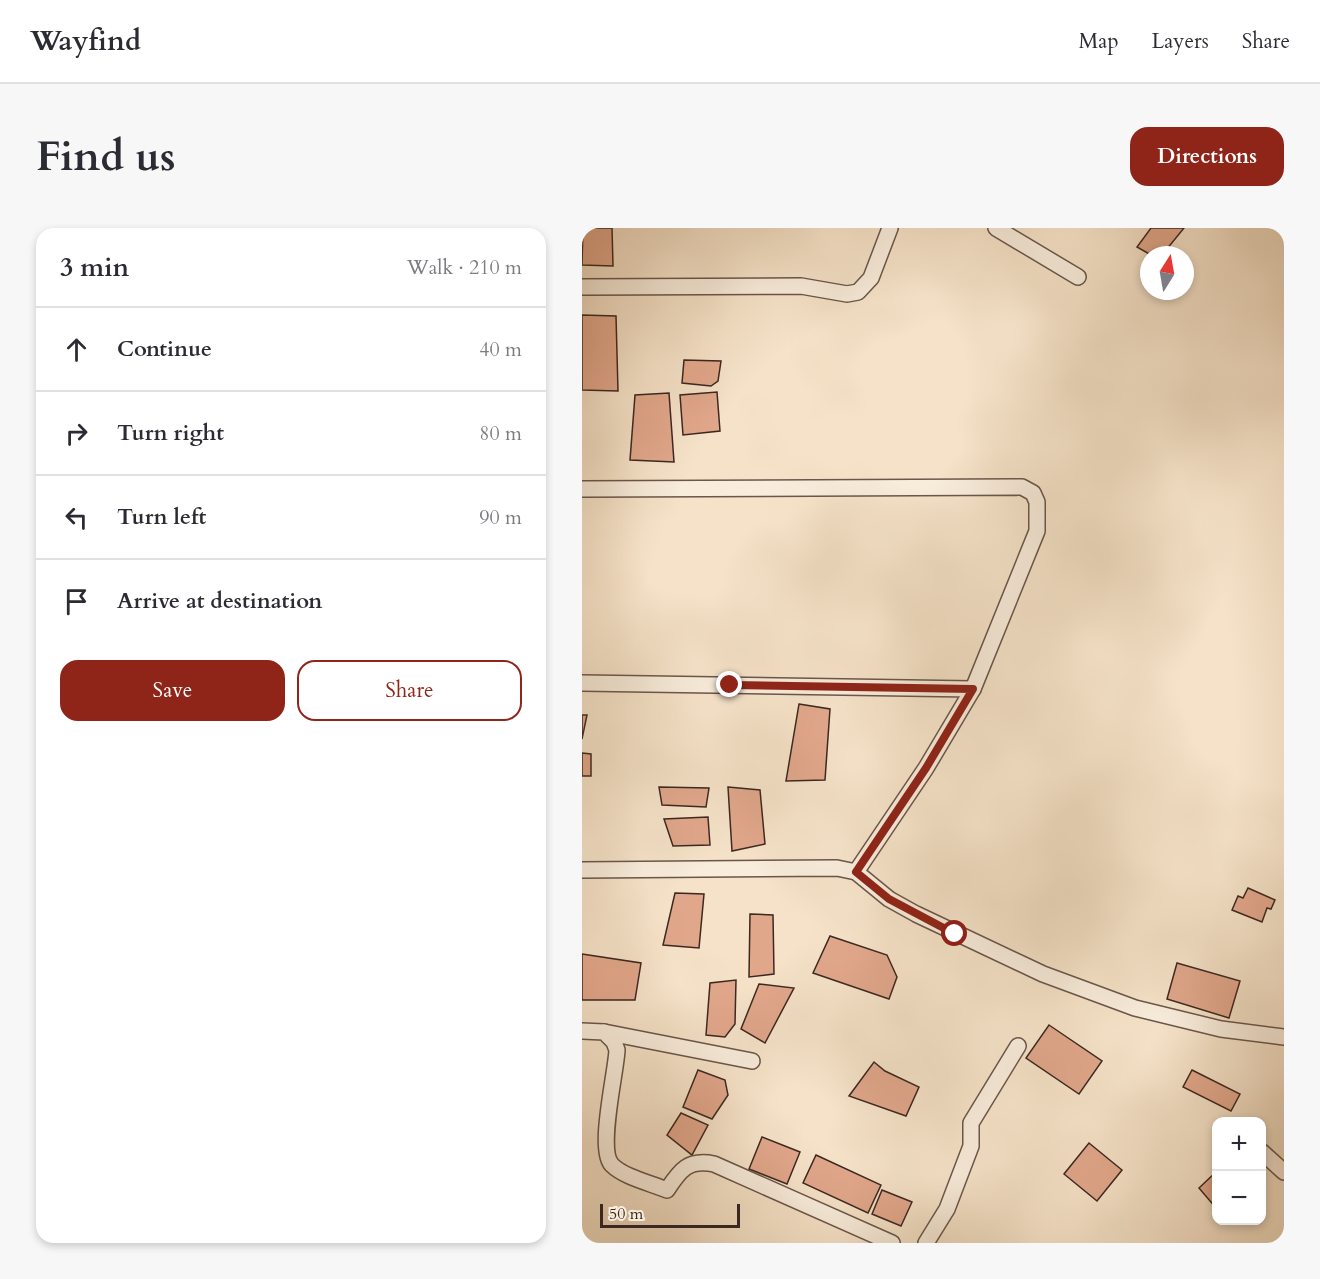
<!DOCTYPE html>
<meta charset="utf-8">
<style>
:root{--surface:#fff;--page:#f7f7f7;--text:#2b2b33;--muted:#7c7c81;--line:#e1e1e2;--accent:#8f2418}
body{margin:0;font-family:Cardo,serif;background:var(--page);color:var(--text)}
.controls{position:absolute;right:18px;bottom:18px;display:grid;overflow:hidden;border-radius:12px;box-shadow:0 3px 9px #0003}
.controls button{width:54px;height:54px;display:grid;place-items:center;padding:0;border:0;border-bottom:2px solid var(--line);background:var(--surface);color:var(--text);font:30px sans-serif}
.compass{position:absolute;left:558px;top:18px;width:54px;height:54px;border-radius:50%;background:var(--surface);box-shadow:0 3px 9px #0003;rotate:11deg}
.scale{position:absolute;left:18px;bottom:15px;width:140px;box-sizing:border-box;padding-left:6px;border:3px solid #3c2821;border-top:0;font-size:16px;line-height:21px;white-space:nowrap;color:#3c2821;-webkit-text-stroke:4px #f8ecdb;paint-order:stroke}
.stop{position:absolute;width:18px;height:18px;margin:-14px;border:4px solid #8f2418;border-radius:50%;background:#fff}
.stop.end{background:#8f2418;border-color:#fff;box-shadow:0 2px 6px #0008}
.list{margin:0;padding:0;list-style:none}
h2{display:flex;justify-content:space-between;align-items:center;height:78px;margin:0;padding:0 24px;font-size:26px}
h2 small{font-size:20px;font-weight:400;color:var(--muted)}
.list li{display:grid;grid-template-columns:39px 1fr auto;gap:18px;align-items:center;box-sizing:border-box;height:84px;padding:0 24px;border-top:2px solid var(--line)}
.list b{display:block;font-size:22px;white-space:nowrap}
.list em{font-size:20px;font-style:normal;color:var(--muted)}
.actions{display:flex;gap:12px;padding:18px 24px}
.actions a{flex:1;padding:14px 0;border:2px solid var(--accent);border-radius:18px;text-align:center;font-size:21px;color:var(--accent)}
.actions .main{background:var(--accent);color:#fff}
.icon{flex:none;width:33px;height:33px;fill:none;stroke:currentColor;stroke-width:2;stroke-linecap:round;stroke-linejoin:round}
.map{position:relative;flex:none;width:702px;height:1015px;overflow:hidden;border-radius:18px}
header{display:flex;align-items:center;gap:36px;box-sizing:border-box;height:84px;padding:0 30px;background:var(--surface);border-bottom:2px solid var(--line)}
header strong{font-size:28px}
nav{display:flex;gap:33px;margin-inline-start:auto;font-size:21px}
.intro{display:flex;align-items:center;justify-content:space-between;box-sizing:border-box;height:144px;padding:0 36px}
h1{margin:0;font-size:42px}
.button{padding:15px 27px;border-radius:18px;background:var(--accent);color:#fff;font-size:21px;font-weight:700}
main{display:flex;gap:36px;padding:0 36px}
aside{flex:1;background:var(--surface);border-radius:18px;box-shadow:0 3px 9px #0003}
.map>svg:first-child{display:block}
.building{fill:#e1a78b;stroke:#3c2821;stroke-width:1.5}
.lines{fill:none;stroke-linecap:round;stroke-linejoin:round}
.street-casing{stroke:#6a564b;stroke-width:18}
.street{stroke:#f8ecdb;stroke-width:15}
.route{stroke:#8f2418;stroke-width:8}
</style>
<header>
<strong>Wayfind</strong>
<nav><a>Map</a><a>Layers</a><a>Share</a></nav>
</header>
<div class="intro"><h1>Find us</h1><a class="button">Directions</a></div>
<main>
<aside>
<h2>3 min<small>Walk · 210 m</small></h2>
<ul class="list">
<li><svg class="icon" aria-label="ahead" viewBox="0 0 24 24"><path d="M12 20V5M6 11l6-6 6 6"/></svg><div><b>Continue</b></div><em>40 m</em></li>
<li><svg class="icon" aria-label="right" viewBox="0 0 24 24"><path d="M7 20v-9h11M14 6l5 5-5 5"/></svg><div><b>Turn right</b></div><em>80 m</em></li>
<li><svg class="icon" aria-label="left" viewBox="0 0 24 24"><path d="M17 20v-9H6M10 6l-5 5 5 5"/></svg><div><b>Turn left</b></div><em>90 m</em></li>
<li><svg class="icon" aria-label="arrive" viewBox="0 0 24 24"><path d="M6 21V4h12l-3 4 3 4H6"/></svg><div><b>Arrive at destination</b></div></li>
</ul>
<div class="actions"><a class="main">Save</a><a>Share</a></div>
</aside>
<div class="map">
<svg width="702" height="1015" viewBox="0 0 702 1015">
<rect width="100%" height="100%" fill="#f5e2c8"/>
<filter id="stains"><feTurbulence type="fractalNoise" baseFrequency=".00333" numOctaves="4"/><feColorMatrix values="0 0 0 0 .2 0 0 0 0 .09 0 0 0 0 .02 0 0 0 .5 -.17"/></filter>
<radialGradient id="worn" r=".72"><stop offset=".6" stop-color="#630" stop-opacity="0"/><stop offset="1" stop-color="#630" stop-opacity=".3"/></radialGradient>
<g class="building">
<polygon points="1,0 30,0 31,38 0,37"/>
<polygon points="569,0 602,0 580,27 569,27 555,19"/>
<polygon points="0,87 34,88 36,163 0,162"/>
<polygon points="102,132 139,133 136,153 129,158 100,155"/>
<polygon points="135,164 138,203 101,207 98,167"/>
<polygon points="87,165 92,234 48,232 53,167"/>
<polygon points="217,476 248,481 243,552 204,553"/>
<polygon points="0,487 5,487 0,511"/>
<polygon points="0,525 9,526 9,548 0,548"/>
<polygon points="77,559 127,560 124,579 80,577"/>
<polygon points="146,559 178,562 183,616 150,623"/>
<polygon points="126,589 128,617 91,618 82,591"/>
<polygon points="666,660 693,672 689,681 685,680 680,694 650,682 656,668 661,670"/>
<polygon points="93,665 122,666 117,720 81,717"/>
<polygon points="168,686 191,687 192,746 167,749"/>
<polygon points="248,708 305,727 315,749 307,771 231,745"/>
<polygon points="0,726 59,735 53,772 0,772"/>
<polygon points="595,735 658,753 647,790 585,771"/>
<polygon points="154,752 153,796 143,809 124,807 128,755"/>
<polygon points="177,756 212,760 183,815 159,801"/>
<polygon points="467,797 520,833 497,866 444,830"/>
<polygon points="292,834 303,843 337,859 324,888 267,868"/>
<polygon points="116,842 143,852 146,867 130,891 101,879"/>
<polygon points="610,842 658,866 649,883 601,859"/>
<polygon points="99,885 126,897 110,927 85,907"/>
<polygon points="180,909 218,924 205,956 167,941"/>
<polygon points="507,915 540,942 515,973 482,946"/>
<polygon points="234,927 299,957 286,985 221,955"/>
<polygon points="634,944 634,980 617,960"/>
<polygon points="300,962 330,974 319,998 290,986"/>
</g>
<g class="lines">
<g class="street-casing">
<g id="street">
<polyline points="414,0 496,49"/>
<polyline points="0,59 219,58 265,66 276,64 289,50 308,0"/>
<polyline points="0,261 440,259 451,265 455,274 455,303 391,461 344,540 274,644"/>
<polyline points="0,455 391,461"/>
<polyline points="0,642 255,640 274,644 307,671 334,686 461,746 553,780 639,801 702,809"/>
<path d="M0,803L22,804L32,814L35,822C34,845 15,922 30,937C42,949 68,955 85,962C98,942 106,931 132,936L310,1015"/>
<polyline points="22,804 170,833"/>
<polyline points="680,924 702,944"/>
<polyline points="344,1015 365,981 389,918 389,895 436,818"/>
</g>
</g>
<use href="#street" class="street"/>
</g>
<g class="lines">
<polyline class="route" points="148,457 391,461 344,540 274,644 307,671 373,706"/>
</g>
<rect width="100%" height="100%" filter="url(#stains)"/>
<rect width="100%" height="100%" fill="url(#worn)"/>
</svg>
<div class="controls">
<button>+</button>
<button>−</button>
</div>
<svg class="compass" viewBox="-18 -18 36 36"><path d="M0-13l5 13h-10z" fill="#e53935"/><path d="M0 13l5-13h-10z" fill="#7c7c81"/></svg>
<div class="scale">50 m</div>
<div class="stop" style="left:373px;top:706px"></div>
<div class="stop end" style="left:148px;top:457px"></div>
</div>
</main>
